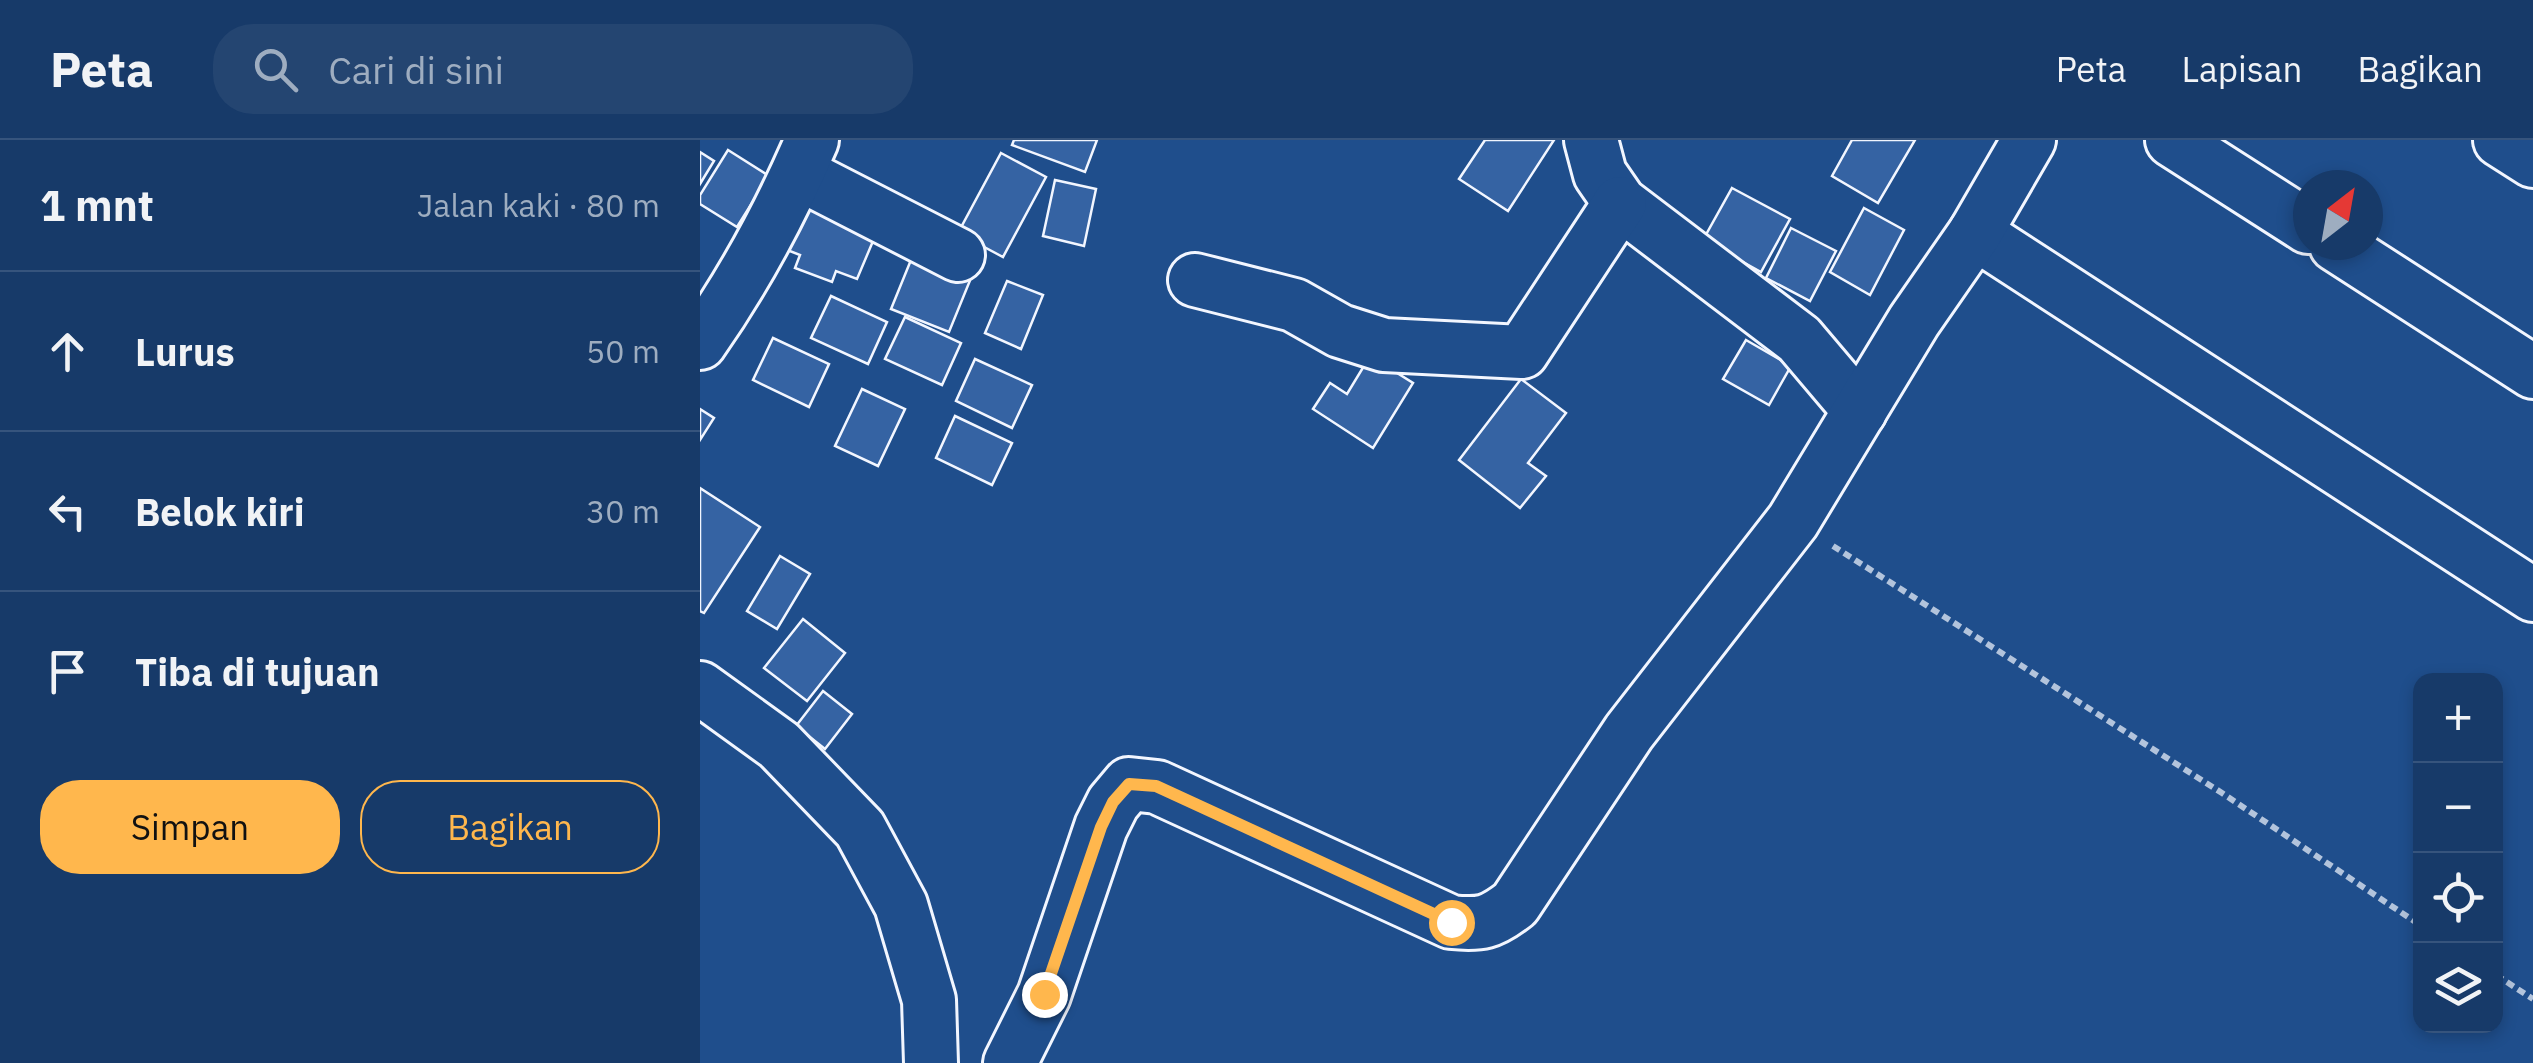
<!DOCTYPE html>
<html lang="id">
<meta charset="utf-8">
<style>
:root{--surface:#173a69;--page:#244571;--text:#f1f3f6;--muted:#9eadc0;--line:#36547d;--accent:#ffb74d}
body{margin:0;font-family:"IBM Plex Sans",sans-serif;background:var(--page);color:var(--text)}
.controls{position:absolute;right:30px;bottom:30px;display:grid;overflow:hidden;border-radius:20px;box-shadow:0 5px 15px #0003}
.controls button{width:90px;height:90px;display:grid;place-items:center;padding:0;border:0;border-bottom:2px solid var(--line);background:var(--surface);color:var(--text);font:50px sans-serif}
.compass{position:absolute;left:1593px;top:30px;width:90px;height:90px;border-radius:50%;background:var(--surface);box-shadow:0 5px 15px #0003;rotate:31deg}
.stop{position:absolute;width:30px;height:30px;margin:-22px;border:8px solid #ffb74d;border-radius:50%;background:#fff}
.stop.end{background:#ffb74d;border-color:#fff;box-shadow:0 2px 10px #0008}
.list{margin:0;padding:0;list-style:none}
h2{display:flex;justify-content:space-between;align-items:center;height:130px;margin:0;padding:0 40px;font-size:42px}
h2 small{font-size:32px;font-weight:400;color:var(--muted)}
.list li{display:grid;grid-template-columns:65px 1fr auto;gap:30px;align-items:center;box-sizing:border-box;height:160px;padding:0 40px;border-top:2px solid var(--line)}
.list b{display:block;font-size:38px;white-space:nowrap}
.list em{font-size:32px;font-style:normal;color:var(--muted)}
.actions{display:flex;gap:20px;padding:30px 40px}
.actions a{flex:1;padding:22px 0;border:2px solid var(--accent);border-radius:40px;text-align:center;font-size:35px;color:var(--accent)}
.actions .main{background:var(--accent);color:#111}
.icon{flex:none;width:55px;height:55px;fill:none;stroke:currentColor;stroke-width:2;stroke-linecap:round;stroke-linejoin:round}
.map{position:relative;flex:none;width:1833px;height:923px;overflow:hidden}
header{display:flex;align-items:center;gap:60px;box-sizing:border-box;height:140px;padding:0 50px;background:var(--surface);border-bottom:2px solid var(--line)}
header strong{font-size:48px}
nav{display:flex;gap:55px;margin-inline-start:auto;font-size:35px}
.search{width:700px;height:90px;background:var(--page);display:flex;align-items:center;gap:25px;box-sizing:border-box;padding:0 35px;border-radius:40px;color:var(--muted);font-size:38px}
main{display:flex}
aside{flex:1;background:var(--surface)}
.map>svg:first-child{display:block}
.building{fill:#3563a3;stroke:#f2f6ff;stroke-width:2.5}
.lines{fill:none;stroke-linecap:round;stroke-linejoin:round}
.minor-casing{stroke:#f2f6ff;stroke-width:58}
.path{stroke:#b3c4dc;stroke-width:6;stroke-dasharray:8 5;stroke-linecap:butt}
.minor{stroke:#1f4e8c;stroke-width:52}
.route{stroke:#ffb74d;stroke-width:12}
</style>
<header>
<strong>Peta</strong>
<div class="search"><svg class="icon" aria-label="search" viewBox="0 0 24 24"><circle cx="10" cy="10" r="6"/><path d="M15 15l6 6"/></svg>Cari di sini</div>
<nav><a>Peta</a><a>Lapisan</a><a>Bagikan</a></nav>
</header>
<main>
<aside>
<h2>1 mnt<small>Jalan kaki · 80 m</small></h2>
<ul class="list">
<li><svg class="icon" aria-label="ahead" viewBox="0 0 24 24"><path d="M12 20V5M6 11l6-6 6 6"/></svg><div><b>Lurus</b></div><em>50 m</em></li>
<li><svg class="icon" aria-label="left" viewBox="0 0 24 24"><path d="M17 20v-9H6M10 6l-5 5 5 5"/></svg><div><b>Belok kiri</b></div><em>30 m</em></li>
<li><svg class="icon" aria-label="arrive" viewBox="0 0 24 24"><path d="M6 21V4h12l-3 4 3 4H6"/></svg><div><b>Tiba di tujuan</b></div></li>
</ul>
<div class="actions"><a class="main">Simpan</a><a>Bagikan</a></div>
</aside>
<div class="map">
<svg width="1833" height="923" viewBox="0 0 1833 923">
<rect width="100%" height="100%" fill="#1f4e8c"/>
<g class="building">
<polygon points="314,0 397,0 385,32 312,5"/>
<polygon points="785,0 854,0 808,71 759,39"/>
<polygon points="1152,0 1215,0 1178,63 1132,36"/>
<polygon points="28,10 69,36 37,87 0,64 0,55"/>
<polygon points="0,12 14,21 0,44"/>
<polygon points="301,13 346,37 303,117 258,93"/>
<polygon points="355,40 396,49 384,106 343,96"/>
<polygon points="1032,48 1090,79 1061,132 1003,100"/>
<polygon points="100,63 176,94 157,139 136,131 132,142 95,128 100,115 82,108"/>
<polygon points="1164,68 1204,90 1170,155 1130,132"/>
<polygon points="1091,88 1136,111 1110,161 1066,138"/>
<polygon points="213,115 271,138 249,192 191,169"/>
<polygon points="307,141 343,155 321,209 285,193"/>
<polygon points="131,156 187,182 168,224 111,198"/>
<polygon points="205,177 261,203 242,245 185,219"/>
<polygon points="73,198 129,224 109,267 53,240"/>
<polygon points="1046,200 1091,226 1069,265 1023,239"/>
<polygon points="670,216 713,243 673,308 613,269 630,243 647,254"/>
<polygon points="275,219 332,245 312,288 256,261"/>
<polygon points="821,239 866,273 828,323 846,336 820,368 759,320"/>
<polygon points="162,249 205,269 178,326 135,306"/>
<polygon points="0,269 14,278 0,300"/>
<polygon points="255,276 312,303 292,345 236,318"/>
<polygon points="0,348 60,387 4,473 0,471"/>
<polygon points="80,416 110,434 77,489 47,471"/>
<polygon points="103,479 145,513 107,561 64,528"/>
<polygon points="123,551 152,574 125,609 96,586"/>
</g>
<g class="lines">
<g class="minor-casing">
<g id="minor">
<polyline points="891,0 900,34 920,63 1099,199 1160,271"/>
<polyline points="1472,0 1608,87"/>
<polyline points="1800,0 1833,21"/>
<polyline points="98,33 258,115"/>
<polyline points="1275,93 1833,455"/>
<polyline points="1636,105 1833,232"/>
<polyline points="495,140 594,165 640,191 684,205 822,212 920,63"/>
<path d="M0,203C45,139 81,72 112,0"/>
<polyline points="0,548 79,605 160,689 201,765 229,860 231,923"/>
<path d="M310,923L344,855L401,687L413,663L429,644L457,647L751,782C781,785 791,783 815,764L929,592L1093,381L1214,181L1275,93L1329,0"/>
</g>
</g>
<g class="path">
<polyline points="1133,406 1522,653 1720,785"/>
<polyline points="1796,835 1833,859"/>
</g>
<use href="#minor" class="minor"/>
</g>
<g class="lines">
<polyline class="route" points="344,854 401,687 413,662 429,644 456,646 751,782"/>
</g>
</svg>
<div class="controls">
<button>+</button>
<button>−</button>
<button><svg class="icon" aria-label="locate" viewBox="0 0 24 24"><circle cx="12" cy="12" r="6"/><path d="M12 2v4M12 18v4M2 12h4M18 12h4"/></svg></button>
<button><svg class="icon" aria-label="layers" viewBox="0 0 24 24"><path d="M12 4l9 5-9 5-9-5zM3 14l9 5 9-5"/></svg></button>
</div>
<svg class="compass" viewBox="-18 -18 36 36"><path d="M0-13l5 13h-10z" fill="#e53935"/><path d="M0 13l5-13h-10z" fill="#9eadc0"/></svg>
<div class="stop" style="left:751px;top:782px"></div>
<div class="stop end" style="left:344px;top:854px"></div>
</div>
</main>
